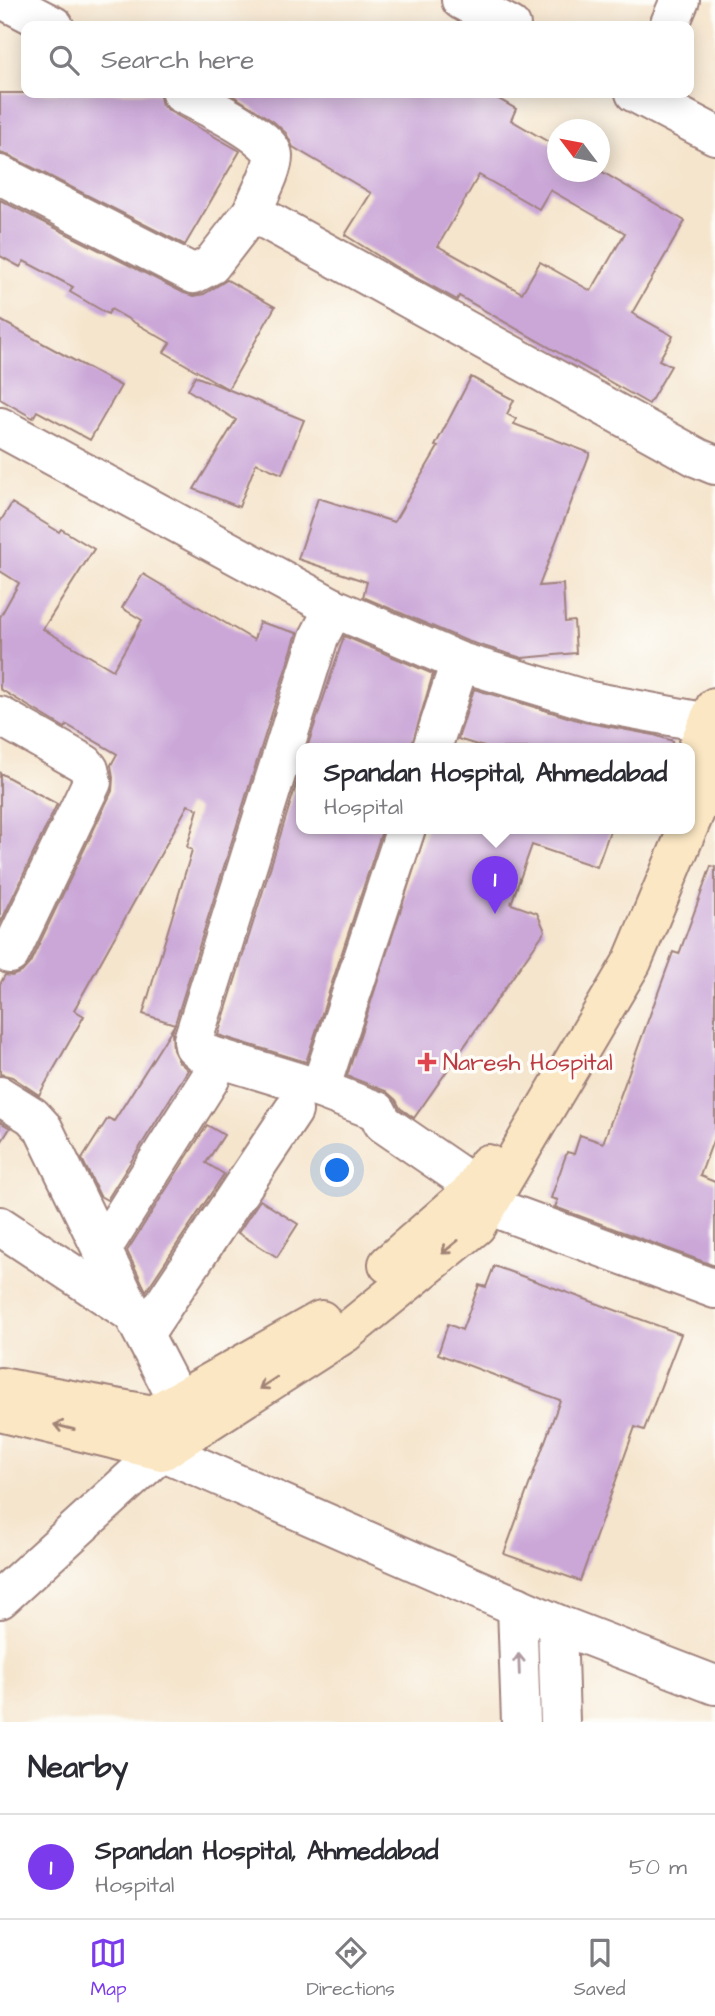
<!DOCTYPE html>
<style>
:root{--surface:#fff;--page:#f7f7f7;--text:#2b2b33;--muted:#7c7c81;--line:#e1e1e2;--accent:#7c3aed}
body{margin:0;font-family:"Architects Daughter",sans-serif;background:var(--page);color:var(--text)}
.compass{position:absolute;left:547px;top:119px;width:63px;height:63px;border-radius:50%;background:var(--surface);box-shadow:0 4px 18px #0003;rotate:302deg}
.you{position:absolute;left:338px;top:1171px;width:24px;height:24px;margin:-18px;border:5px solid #fff;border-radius:50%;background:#1a73e8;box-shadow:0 0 0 10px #1a73e833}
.badge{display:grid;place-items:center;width:46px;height:46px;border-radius:50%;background:var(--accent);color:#fff;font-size:23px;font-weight:700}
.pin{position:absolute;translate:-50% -58px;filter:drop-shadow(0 2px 4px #0008)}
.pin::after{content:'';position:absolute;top:37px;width:24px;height:21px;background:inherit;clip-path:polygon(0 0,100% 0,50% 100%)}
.popup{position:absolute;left:296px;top:743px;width:399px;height:91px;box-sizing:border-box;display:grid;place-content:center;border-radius:14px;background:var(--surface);filter:drop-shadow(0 2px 5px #0005);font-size:23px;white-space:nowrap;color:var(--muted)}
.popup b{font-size:26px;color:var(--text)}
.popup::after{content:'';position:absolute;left:50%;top:100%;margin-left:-14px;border:14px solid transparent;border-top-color:var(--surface)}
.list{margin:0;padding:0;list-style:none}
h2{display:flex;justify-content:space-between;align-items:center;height:91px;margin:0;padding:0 28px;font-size:30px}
h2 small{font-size:23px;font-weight:400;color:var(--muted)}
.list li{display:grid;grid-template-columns:46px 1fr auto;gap:21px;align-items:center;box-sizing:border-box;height:105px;padding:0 28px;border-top:2px solid var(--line)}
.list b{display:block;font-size:26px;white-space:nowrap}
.list p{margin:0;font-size:23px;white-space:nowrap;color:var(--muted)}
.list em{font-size:23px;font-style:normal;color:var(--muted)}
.icon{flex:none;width:38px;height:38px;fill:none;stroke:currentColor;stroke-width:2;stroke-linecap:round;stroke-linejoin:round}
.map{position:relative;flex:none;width:715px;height:1722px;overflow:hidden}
.search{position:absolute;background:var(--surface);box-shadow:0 4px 18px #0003;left:21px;right:21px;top:21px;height:77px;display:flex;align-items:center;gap:18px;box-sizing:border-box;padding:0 24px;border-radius:14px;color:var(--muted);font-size:26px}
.sheet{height:196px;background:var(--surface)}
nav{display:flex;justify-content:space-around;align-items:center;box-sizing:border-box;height:98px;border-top:2px solid var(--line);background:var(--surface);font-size:19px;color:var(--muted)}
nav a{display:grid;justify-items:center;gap:4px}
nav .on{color:var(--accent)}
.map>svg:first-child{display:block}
.building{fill:#cba7d8;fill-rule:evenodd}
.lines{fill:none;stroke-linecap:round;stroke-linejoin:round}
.minor-casing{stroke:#a0827c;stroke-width:42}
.tertiary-casing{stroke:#a0827c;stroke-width:42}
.secondary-casing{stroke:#a0827c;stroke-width:42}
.minor{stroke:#fff;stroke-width:38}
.tertiary{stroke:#fff;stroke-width:38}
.secondary{stroke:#fbe7c3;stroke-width:38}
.oneway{stroke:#a28377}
.oneway2{stroke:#ae9aa0}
.health-dot{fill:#e0444e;stroke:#fdfcf7;stroke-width:2.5}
.labels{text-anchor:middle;stroke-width:7;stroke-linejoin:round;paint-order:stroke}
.health-label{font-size:24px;fill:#be3a42;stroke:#fdfcf7;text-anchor:start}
</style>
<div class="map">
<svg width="715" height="1722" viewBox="0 0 715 1722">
<rect width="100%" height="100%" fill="#fdfcf7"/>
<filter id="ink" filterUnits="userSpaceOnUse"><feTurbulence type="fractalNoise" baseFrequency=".0143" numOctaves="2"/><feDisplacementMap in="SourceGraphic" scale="14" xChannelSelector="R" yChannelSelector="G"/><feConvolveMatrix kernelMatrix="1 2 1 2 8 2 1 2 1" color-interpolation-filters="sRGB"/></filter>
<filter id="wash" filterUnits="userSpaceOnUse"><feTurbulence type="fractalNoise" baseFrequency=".00686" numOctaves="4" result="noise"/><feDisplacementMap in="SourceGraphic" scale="28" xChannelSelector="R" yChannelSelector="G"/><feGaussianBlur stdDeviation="1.57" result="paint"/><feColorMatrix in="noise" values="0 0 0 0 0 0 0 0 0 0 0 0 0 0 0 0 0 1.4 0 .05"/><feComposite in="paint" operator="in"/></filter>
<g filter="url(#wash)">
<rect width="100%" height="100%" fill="#f5e5cd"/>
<g id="blocks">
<g class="building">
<polygon points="0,93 159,93 162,105 171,112 240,151 185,245 10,156 0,153"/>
<path d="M229,93H488L516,109L511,120L557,147V172L599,170L685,221L632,313L673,336L659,360L671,366L649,404L459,296L457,300L396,267L345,235L371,193L293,147L286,133L274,122ZM479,175L539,209L550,190L625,233L591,291L540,262L522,293L438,246Z"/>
<polygon points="0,200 184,293 194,296 204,294 227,280 275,307 228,389 164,352 170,343 111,309 108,314 70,292 73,287 24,261 20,267 0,256"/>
<polygon points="0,320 121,386 90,440 37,411 33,418 0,399"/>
<polygon points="195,376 304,420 282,474 256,463 239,507 194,489 236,420 188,390"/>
<polygon points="471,377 514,400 507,414 516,419 514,424 590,453 539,586 563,584 565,622 574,621 576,653 522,658 467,641 363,597 367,582 298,559 318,498 394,522 438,447 435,446"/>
<polygon points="12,503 59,532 61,529 94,549 43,629 113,670 142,620 122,608 143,574 254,640 259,622 297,633 172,1033 173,1050 179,1062 188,1070 107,1200 100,1196 82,1159 108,1118 114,1121 175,1024 143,1014 192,850 187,847 198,809 188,805 74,1010 84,1016 39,1095 12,1077 0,1074 0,984 5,975 12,976 22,972 30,963 112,791 113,778 111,765 117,754 67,725 65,728 0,689 0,617 19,583 0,571 0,522"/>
<polygon points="344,636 433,674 411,748 307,748"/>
<polygon points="474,689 584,722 654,735 673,741 672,748 487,748 458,739"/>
<polygon points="301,769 301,828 383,828 306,1062 218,1035"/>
<polygon points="0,773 57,804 0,924"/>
<polygon points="427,828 611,828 597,867 532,845 511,904 537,913 545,931 414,1118 400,1108 396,1100 386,1091 347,1076"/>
<polygon points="711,866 715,867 715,1135 700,1176 715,1182 715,1266 555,1207 558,1200 551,1198 567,1152 574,1154 580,1135 603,1143 673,952 679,954"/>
<polygon points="0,1122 10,1128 0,1144"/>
<polygon points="207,1125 224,1135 206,1163 224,1174 146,1291 127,1251"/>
<polygon points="260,1200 298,1224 277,1257 238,1233"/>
<polygon points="494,1266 681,1334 644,1430 635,1427 580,1581 504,1554 560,1400 438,1354 448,1324 462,1330 479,1285 486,1287"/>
</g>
</g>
</g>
<g filter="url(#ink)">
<use href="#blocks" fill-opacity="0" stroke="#a0827c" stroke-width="2"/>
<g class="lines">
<g class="minor-casing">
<g id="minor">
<polyline points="4,0 54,26"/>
<polyline points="461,0 511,26"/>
<polyline points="669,26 680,0"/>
<path d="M181,93C199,102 273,137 273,156C273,171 258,197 252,212L698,458L715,465"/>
<polyline points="635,93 715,135"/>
<polyline points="0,175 194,274 211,265 252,212"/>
<polyline points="0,427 334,608 460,662 590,701 708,723"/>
<polyline points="334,608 319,637 193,1040 194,1046 202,1053 320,1089 377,1111 383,1123 475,1186"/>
<polyline points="0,716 85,764 89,769 92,782 10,954"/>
<polyline points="432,748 460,662"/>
<polyline points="320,1089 406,828"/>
<polyline points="0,1096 32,1116 43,1128 133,1314 178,1401"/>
<polyline points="472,1191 503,1211 715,1289"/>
<polyline points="0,1226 133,1314"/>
<polyline points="102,1249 211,1077"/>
<polyline points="144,1334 293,1111"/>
</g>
</g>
<g class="tertiary-casing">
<g id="tertiary">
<polyline points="155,1421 162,1451 557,1624 715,1685"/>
<polyline points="0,1599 162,1451"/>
<polyline points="517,1606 521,1722"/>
<polyline points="557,1624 560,1722"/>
</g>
</g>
<g class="secondary-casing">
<g id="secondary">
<polyline points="689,768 715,707"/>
<polyline points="689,826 715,766"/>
<polyline points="388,1264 472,1191 488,1164"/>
<polyline points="0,1387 153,1415 321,1320"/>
<polyline points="0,1412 162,1451 345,1333 476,1226 632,962 688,828"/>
</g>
</g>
<use href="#minor" class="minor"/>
<use href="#tertiary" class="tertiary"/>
<use href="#secondary" class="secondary"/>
</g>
<defs><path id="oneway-shaft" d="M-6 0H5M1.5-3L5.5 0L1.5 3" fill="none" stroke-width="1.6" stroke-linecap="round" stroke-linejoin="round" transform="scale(1.75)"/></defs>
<g class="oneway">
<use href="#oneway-shaft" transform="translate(450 1247) rotate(141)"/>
<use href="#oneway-shaft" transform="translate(268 1383) rotate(147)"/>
<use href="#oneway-shaft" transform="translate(64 1427) rotate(-166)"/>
</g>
<use class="oneway2" href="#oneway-shaft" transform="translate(519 1664) rotate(-92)"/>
</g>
<path class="health-dot" d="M423.5 1051.5h7v7h7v7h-7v7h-7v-7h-7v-7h7z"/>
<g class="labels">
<g class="health-label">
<text x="443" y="1070">Naresh Hospital</text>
</g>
</g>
</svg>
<svg class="compass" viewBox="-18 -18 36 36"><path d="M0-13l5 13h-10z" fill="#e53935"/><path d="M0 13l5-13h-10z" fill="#7c7c81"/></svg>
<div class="you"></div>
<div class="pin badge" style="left:495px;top:914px">1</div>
<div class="popup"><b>Spandan Hospital, Ahmedabad</b>Hospital</div>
<div class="search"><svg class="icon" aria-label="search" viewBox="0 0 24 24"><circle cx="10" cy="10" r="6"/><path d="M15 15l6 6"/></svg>Search here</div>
</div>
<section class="sheet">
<h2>Nearby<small></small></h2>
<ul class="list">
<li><span class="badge">1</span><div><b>Spandan Hospital, Ahmedabad</b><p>Hospital</p></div><em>50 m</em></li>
</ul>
</section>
<nav>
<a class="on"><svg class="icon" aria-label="map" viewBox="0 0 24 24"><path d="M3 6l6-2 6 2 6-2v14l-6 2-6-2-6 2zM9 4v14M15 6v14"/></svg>Map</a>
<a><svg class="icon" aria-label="directions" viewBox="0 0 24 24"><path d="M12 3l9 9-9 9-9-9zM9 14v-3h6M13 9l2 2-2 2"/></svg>Directions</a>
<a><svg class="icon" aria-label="saved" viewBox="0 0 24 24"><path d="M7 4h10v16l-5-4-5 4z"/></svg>Saved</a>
</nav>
